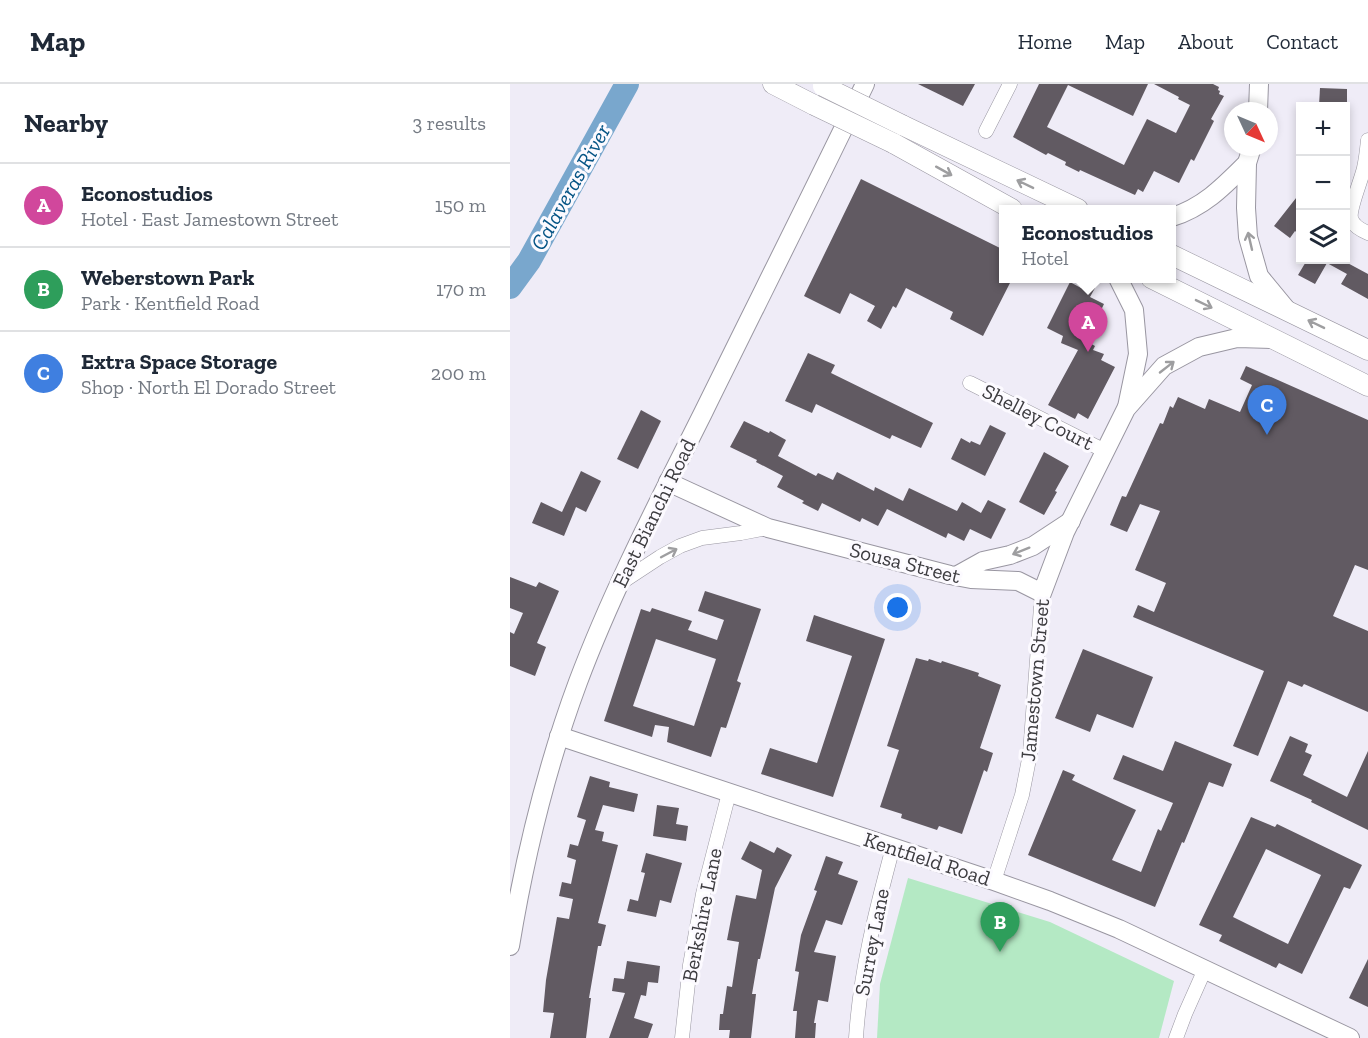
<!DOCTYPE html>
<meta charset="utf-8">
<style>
:root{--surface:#fff;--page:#f2f2f3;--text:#1f2937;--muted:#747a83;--line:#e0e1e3;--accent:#7c3aed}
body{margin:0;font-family:"Zilla Slab",serif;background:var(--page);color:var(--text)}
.controls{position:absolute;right:18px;top:18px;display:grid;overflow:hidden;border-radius:0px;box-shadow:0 3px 9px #0003}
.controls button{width:54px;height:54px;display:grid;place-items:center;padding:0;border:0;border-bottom:2px solid var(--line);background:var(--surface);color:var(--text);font:30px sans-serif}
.compass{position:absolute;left:714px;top:18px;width:54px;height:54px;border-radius:50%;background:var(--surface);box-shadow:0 3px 9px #0003;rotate:134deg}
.you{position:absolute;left:388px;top:524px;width:21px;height:21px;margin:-15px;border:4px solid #fff;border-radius:50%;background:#1a73e8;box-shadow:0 0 0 9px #1a73e833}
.badge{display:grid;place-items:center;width:39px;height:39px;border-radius:50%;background:var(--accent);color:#fff;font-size:20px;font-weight:700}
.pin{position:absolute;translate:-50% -50px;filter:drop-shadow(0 2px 3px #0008)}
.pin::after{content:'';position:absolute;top:32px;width:21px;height:18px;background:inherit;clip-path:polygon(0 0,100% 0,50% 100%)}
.popup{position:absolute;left:489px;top:121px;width:177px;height:78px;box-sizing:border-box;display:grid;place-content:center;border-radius:0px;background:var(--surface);filter:drop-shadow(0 2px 4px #0005);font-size:20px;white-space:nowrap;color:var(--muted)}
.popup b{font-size:22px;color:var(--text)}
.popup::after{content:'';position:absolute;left:50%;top:100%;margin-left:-12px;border:12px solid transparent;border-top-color:var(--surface)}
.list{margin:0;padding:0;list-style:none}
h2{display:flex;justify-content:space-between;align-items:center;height:78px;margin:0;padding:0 24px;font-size:26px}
h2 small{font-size:20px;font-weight:400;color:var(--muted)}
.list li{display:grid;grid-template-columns:39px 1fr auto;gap:18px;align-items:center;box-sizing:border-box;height:84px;padding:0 24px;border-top:2px solid var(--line)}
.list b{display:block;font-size:22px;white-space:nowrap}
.list p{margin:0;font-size:20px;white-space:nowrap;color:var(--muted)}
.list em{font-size:20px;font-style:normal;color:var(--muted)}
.icon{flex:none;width:33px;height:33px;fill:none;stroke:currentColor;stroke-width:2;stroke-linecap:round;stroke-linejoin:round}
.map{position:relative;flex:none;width:858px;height:954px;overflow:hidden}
header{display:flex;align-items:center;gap:36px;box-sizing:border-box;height:84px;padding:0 30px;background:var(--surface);border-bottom:2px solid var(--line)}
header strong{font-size:28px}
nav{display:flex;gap:33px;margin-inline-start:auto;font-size:21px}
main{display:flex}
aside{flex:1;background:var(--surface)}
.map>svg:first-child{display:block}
.green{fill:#b4e9c4}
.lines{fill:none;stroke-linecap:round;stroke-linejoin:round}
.river{stroke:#79a7cd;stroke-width:24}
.building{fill:#615a62;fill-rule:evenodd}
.minor-casing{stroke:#9996a1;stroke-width:15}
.tertiary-casing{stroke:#9996a1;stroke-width:20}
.secondary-casing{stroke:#9996a1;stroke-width:21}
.minor{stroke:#fff;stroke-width:14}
.tertiary{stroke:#fff;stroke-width:18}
.secondary{stroke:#fff;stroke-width:20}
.secondary-bridge-casing{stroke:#9996a1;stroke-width:21;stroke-linecap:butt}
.secondary-bridge{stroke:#fff;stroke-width:20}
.oneway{stroke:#9e9ea0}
.labels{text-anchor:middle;stroke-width:6;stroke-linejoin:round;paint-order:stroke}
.street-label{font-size:21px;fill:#3d3c40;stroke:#fcfaff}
.water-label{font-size:22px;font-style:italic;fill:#055485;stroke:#fcfaff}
</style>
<header>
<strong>Map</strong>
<nav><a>Home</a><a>Map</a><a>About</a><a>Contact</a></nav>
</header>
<main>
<aside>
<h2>Nearby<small>3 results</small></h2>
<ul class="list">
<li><span class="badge" style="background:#d1479c">A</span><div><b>Econostudios</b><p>Hotel · East Jamestown Street</p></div><em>150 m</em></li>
<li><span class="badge" style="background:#2e9e5b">B</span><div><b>Weberstown Park</b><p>Park · Kentfield Road</p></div><em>170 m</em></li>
<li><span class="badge" style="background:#3f7fe0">C</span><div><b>Extra Space Storage</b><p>Shop · North El Dorado Street</p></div><em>200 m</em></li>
</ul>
</aside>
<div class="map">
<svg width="858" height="954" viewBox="0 0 858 954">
<rect width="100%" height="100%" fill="#efecf7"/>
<polygon class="green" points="398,794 540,838 664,897 649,954 367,954 370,900"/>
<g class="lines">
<polyline class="river" points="0,203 19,177 117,0"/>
</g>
<g class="building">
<polygon points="408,0 465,0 453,22"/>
<polygon points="529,0 638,0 623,32 558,1 537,43 614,81 637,35 666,49 680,21 668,15 669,13 644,0 703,0 709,3 708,6 710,7 709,10 714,12 701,35 704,37 684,77 681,75 669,99 644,87 633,108 628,105 625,111 570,86 569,88 555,81 556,78 538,69 536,71 503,53"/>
<polygon points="810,4 837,5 837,22 809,22"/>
<polygon points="351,95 494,166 494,195 502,195 473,252 440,235 443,228 396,204 386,224 383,222 371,245 357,237 365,222 340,209 330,230 294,212"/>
<polygon points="790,109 790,151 785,147 780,154 764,142"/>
<polygon points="797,176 832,176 858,190 858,215 831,200 837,190 817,179 805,200 788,191"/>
<polygon points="560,198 571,204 574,199 585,204 580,213 594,220 576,257 585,262 583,266 594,270 591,276 605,283 578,335 568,329 565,335 538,321 568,266 551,259 553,252 537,244"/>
<polygon points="298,269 325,281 321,289 423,339 411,364 382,351 380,355 306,320 302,329 275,317"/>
<polygon points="736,282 858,336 858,486 845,481 823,532 858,547 858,628 794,600 792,603 778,597 748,672 723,662 754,587 623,533 628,521 644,528 656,499 625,486 650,427 630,420 617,448 600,441 612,412 616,413 650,339 653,340 660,322 663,324 668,313 695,325 699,315 730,328 742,301 730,295"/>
<polygon points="131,326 151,337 128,385 107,375"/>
<polygon points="234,337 259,349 260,347 276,356 268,372 306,392 308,389 323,396 327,388 364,407 365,403 393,417 399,404 447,427 452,418 471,429 478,416 496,425 481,455 460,445 454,457 438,449 436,454 377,425 368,442 352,434 350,438 312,419 308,427 292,419 294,417 267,403 273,392 246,378 247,376 220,363"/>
<polygon points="480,341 496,349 475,392 441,375 451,354 460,359 461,357 470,361"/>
<polygon points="534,368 559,382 545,407 547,408 534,431 509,418"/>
<polygon points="71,387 91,397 76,428 66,423 54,452 22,439 31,418 52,428"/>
<polygon points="0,493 26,503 29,498 49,507 27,559 36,563 25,592 0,582 0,548 4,550 13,529 0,524"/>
<path d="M195,507L251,525L227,597L231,599L216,644L211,643L201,673L157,658L159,643L145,641L142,653L94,637L131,525L140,528L142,524L182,537L178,546L207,556L214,536L188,527ZM146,555L206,575L184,642L123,622Z"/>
<polygon points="304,531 375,555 323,713 251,690 260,664 307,679 342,572 296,557"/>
<polygon points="573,565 643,593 623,644 587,630 580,648 545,634"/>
<polygon points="406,574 418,577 419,575 431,579 432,577 469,589 468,592 491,601 470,664 483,669 477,688 474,686 452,750 429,742 427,746 391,734 392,730 370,723 389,666 377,662"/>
<polygon points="780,652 798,660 795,668 802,671 793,691 837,713 858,667 858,746 801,718 802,716 760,697"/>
<polygon points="665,657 722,680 713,703 699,698 674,759 672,758 645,823 518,771 553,686 565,691 562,696 626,726 602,776 631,788 648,745 651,747 663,719 603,695 613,671 653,687"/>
<polygon points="80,692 100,698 99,703 128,710 124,728 93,721 85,746 94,748 92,757 108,761 88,839 96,841 91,862 88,862 79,914 81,914 76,954 40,954 44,929 33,928 36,896 47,833 59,835 63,815 49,812 52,798 61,800 66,776 57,773 60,760 68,762 76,736 67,733"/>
<polygon points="147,721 169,724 166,740 178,742 176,757 143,752"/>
<path d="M741,733L765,743L767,740L852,781L840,805L834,803L792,890L769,879L766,884L709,857L712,851L689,841ZM756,765L811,791L778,860L723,833Z"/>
<polygon points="240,757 264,769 267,763 282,771 265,804 250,875 248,875 242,910 246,910 241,954 219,954 220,946 209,946 210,930 213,930 217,902 222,903 229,858 217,856 222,830 226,811 246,815 252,786 231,775"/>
<polygon points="136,769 172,779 161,819 150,816 146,833 117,827 120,815 128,817 135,789 131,788"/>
<polygon points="316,772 333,778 328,790 348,797 332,841 316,836 304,868 326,872 318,918 308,916 304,939 306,939 305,954 285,954 287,927 283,927 289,888 285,887 291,851 307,807 304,806"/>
<polygon points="858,875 858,923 839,914"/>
<polygon points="117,877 150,882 148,899 138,898 136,912 131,911 124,934 143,940 138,954 99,954 115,909 102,907 104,894 114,895"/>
</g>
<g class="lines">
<g class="minor-casing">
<g id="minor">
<polyline points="476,47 500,0"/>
<path d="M858,56C857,66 856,75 854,84C851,97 839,125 841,134C843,142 851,146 858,149"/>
<polyline points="460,299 595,367"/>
<polyline points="109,500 150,473 170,462 192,454 231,449 258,444"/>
<polyline points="484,797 512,711 520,670 532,509"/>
<polyline points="172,954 180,881 193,810 219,709"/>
<path d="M346,954C350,889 366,826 383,763"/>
<polyline points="666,954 675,930 695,885"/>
</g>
</g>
<g class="tertiary-casing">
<g id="tertiary">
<polyline points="748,27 749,0"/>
<polyline points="742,63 737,79 736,124 738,153 749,192 777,226"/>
<path d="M662,133C694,123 714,102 737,79"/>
<polyline points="608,194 624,226 628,270 617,323"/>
<polyline points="158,398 258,444 440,491 461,495 508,497 532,509 555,448 616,325 654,282 689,263 727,254 763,255"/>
<polyline points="446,492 473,477 500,471 523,462 561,437"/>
<polyline points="49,652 484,797 540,817 609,845 840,954"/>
<path d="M0,862C15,771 36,684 68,598C103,505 149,417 193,329C247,219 302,110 355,0"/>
</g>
</g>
<g class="secondary-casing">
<g id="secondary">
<polyline points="263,0 304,21"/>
<polyline points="392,41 568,125"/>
<polyline points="383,59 502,125"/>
<polyline points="662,171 858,266"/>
<polyline points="641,194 858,302"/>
</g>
</g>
<use href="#minor" class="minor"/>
<use href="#tertiary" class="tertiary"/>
<use href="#secondary" class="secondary"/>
<g class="secondary-bridge-casing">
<g id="secondary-bridge">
<polyline points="313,2 392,41"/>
<polyline points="304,21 383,59"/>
</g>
</g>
<use href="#secondary-bridge" class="secondary-bridge"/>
</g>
<defs><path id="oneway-shaft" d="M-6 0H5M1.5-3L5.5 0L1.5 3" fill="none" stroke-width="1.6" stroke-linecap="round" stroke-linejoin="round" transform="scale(1.5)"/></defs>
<g class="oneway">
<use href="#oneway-shaft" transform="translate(434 87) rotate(29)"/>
<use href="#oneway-shaft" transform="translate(515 100) rotate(-154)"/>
<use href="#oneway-shaft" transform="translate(740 157) rotate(-103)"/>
<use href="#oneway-shaft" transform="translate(694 220) rotate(26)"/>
<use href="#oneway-shaft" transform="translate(806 240) rotate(-154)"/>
<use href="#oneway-shaft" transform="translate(657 283) rotate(-38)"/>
<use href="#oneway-shaft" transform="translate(511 467) rotate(158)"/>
<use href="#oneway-shaft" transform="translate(159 469) rotate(-28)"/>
</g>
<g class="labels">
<g class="street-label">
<text transform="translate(528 333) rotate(27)" y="7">Shelley Court</text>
<text transform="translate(144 429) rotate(-64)" y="7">East Bianchi Road</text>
<text transform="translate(395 479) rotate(14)" y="7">Sousa Street</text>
<text transform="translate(525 596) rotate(-85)" y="7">Jamestown Street</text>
<text transform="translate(417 775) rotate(18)" y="7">Kentfield Road</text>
<text transform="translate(192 831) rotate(-79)" y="7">Berkshire Lane</text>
<text transform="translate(362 858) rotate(-79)" y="7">Surrey Lane</text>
</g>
<g class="water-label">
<text transform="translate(60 103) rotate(-61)" y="8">Calaveras River</text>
</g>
</g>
</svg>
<div class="controls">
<button>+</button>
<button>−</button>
<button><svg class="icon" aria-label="layers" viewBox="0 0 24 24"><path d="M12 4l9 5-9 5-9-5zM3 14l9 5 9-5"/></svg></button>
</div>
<svg class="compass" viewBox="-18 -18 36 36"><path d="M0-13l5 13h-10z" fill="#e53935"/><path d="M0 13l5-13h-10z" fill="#747a83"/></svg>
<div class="you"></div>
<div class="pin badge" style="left:578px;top:268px;background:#d1479c">A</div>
<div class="popup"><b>Econostudios</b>Hotel</div>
<div class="pin badge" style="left:490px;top:868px;background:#2e9e5b">B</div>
<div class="pin badge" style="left:757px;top:351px;background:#3f7fe0">C</div>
</div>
</main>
